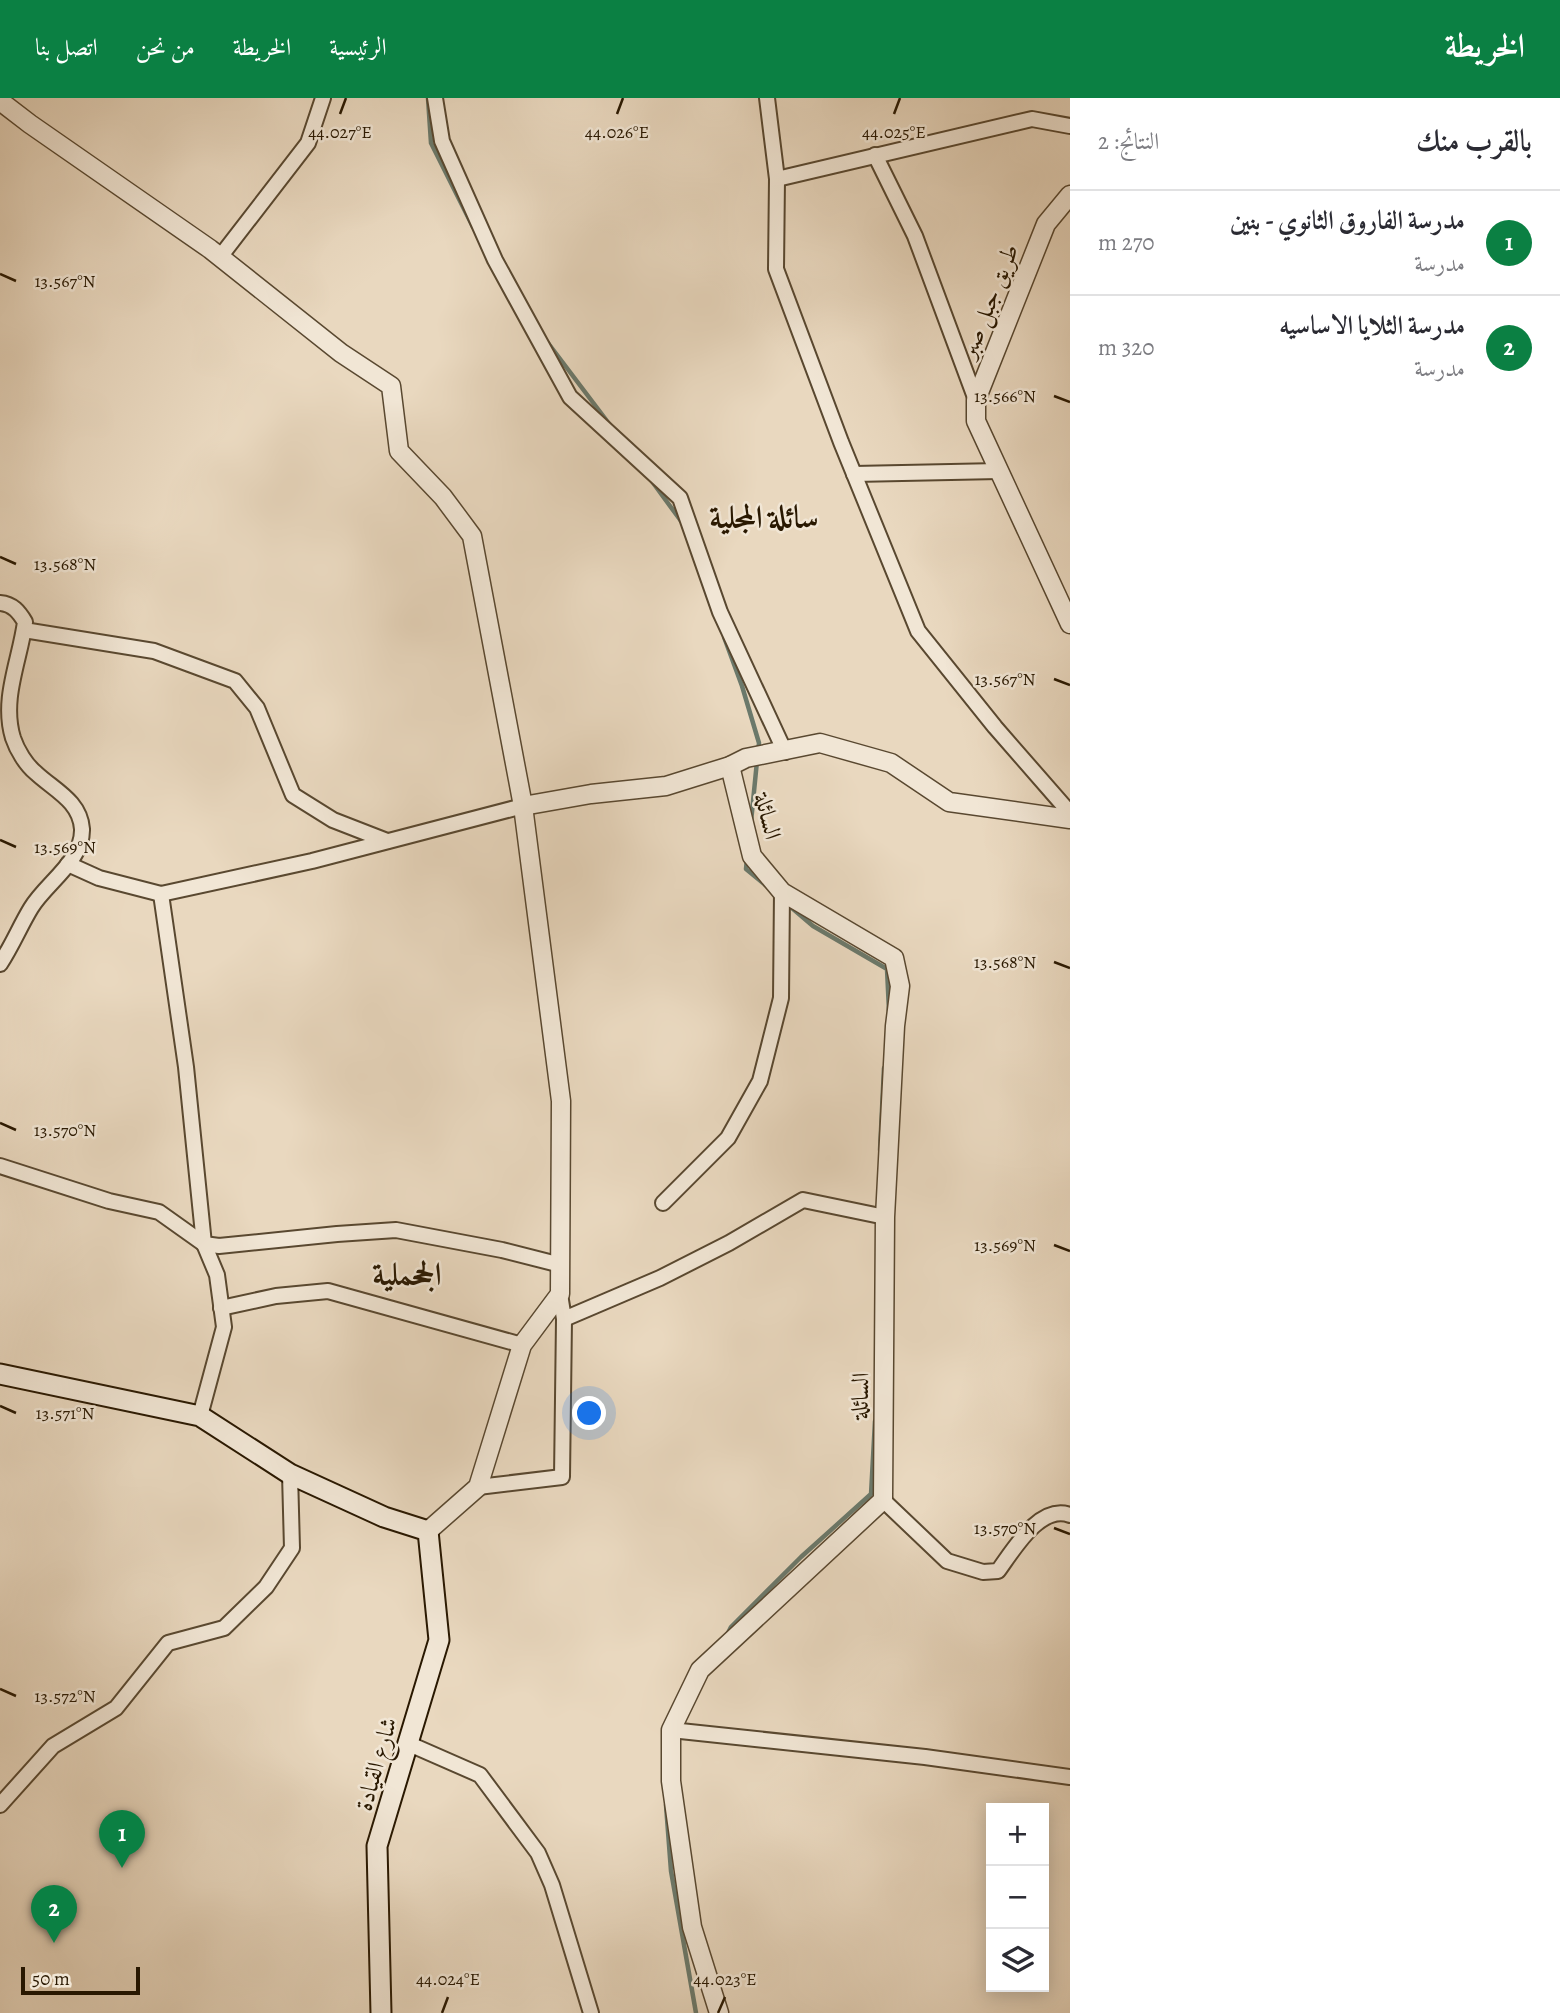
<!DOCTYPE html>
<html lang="ar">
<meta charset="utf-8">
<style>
:root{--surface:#fff;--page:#f2f2f3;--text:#2b2b33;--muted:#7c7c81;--line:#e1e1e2;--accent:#0b8043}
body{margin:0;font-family:Alegreya,Amiri,serif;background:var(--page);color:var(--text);direction:rtl}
.controls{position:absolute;right:21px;bottom:21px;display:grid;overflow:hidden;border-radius:0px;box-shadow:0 4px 18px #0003}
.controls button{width:63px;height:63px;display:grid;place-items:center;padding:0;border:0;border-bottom:2px solid var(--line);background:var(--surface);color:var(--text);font:35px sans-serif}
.scale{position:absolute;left:21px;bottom:18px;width:119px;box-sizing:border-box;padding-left:7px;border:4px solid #291801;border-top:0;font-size:19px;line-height:24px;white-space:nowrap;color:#291801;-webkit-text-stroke:5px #f1e6d5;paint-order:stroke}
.you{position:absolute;left:590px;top:1316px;width:24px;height:24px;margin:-18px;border:5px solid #fff;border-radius:50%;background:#1a73e8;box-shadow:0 0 0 10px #1a73e833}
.badge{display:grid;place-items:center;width:46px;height:46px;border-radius:50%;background:var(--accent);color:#fff;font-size:23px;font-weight:700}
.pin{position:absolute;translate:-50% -58px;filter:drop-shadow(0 2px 4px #0008)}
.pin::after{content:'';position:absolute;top:37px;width:24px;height:21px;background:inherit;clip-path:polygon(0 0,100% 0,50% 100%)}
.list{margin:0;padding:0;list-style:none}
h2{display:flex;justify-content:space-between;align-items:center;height:91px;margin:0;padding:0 28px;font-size:30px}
h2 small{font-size:23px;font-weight:400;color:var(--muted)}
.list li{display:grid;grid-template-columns:46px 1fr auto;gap:21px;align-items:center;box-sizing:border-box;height:105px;padding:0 28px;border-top:2px solid var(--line)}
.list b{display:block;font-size:26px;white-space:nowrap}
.list p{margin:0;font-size:23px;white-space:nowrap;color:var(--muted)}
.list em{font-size:23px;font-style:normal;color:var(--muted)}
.icon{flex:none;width:38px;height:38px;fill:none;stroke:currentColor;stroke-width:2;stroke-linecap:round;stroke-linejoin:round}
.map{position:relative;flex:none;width:1070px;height:1915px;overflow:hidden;direction:ltr}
header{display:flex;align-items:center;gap:42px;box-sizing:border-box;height:98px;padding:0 35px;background:var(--accent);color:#fff}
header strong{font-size:33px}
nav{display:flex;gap:38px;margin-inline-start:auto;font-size:24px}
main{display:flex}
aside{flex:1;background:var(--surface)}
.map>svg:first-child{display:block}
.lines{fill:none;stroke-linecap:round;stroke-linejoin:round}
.stream{stroke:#6b796b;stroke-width:4.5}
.minor-casing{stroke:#594830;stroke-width:18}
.tertiary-casing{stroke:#594830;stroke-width:21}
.secondary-casing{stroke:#291801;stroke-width:23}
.minor{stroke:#f1e6d5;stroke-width:14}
.tertiary{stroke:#f1e6d5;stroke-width:18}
.secondary{stroke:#f1e6d5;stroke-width:19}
.ticks{fill:none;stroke:#291801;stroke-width:2.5}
.labels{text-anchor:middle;stroke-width:5;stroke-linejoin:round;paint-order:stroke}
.street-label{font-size:24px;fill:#291801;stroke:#f1e6d5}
.district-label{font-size:32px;font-weight:bold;fill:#291801;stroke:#f1e6d5}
.ticks-label{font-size:18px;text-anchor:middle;fill:#291801;stroke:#f1e6d5;stroke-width:5;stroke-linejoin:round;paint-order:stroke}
</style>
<header>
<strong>الخريطة</strong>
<nav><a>الرئيسية</a><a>الخريطة</a><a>من نحن</a><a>اتصل بنا</a></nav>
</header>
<main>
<aside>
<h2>بالقرب منك<small>النتائج: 2</small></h2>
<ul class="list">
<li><span class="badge">1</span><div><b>مدرسة الفاروق الثانوي - بنين</b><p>مدرسة</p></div><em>270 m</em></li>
<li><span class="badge">2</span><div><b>مدرسة الثلايا الاساسيه</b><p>مدرسة</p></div><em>320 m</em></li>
</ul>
</aside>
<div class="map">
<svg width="1070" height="1915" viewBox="0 0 1070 1915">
<rect width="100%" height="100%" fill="#e9d8bf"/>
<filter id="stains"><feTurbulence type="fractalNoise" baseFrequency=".00286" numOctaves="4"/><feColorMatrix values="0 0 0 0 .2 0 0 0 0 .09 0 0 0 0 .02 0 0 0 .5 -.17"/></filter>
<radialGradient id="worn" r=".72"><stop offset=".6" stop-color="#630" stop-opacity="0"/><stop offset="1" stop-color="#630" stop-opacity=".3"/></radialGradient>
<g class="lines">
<g class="stream">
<polyline points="428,0 431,45 473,129"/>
<polyline points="548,245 610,327"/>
<polyline points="651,382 681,423"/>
<polyline points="724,539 742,588 759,645 758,654"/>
<polyline points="751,724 757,663"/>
<polyline points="747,760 746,771 769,790"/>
<polyline points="786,805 813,828 887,871 889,913"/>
<polyline points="880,1052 884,970"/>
<polyline points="727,1537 731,1529 801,1459 871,1396 875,1323"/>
<polyline points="666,1707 671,1773 696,1915"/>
</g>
<g class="minor-casing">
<g id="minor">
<polyline points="435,0 442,43 495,162 570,299 680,400 720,514 785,654"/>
<polyline points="767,0 777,81 776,171 841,344 918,533 995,629 1070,715"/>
<polyline points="875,57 915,138 976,302"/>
<polyline points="777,81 1032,21 1070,28"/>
<polyline points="220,159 308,45 323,0"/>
<polyline points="854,376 999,373"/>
<path d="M0,505C13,506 19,514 25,524C20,562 1,601 13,640C17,652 26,667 36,675C54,692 80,703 82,731C83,763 46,785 31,810C20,828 12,848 0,866"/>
<polyline points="24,532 154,553 235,583 257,610 293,697 333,722 387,743"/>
<polyline points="68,766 99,780 161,796 312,763 523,708"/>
<polyline points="161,796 186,969 204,1146 217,1177 224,1229 200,1318"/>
<polyline points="0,1068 109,1103 159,1114 204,1146 219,1148 337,1136 396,1132 502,1152 561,1167"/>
<polyline points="663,1105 728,1040 760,983 781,900 782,794"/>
<polyline points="560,1196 564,1221 660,1180 729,1145 803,1102 885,1119"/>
<polyline points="221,1210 276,1198 328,1193 522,1247"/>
<polyline points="478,1389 562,1379 564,1221"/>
<path d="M883,1402L947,1463L983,1474L998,1473C1014,1451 1040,1406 1070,1417"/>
<polyline points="671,1632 925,1659 1070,1679"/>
<polyline points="407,1645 480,1677 538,1755 552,1787 591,1915"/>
<polyline points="0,1707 53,1648 116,1610 168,1545 224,1530 266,1489 292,1450 290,1376"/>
</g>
</g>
<g class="tertiary-casing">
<g id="tertiary">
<polyline points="0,3 30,26 210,151 341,255 391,288 399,353 443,399 472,438 523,708 561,1003 560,1196 522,1247 478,1389 428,1433"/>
<polyline points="1070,97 1046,126 976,302 976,323 1070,526"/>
<polyline points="523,708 591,696 666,688 730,668 746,660 820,645 891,665 949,704 1070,721"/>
<polyline points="719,1915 692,1829 671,1683 671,1632 700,1572 883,1402 885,1119 895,928 900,888 894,860 782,794 752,758 730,668"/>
</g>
</g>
<g class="secondary-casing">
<polyline id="secondary" points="0,1276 200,1318 290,1376 384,1419 428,1433 439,1542 377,1748 381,1915"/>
</g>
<use href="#minor" class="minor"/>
<use href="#tertiary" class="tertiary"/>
<use href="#secondary" class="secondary"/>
</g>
<path class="ticks" d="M340,16L346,0M617,16L623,0M894,16L900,0M0,176L16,183M1054,298L1070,304M0,459L16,466M1054,581L1070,587M0,742L16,749M1054,864L1070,870M0,1025L16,1032M1054,1147L1070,1153M0,1308L16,1315M1054,1430L1070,1436M0,1591L16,1598M442,1915L448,1899M718,1915L725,1899"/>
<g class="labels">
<g class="street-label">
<text transform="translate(989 203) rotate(-68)" y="8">طريق جبل صبر</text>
<text transform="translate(768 718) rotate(76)" y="8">السائلة</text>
<text transform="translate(860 1298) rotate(-89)" y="8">السائلة</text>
<text transform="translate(376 1666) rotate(-74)" y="8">شارع القيادة</text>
</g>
<g class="district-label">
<text x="764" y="430">سائلة المجلية</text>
<text x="407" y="1187">الجحملية</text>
</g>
</g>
<g class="ticks-label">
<text x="340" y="40">44.027°E</text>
<text x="617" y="40">44.026°E</text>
<text x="894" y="40">44.025°E</text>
<text x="65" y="189">13.567°N</text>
<text x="1005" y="304">13.566°N</text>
<text x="65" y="472">13.568°N</text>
<text x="1005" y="587">13.567°N</text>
<text x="65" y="755">13.569°N</text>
<text x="1005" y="870">13.568°N</text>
<text x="65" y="1038">13.570°N</text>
<text x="1005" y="1153">13.569°N</text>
<text x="65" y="1321">13.571°N</text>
<text x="1005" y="1436">13.570°N</text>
<text x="65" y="1604">13.572°N</text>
<text x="448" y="1887">44.024°E</text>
<text x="725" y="1887">44.023°E</text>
</g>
<rect width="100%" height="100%" filter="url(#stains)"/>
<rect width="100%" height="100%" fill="url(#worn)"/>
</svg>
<div class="controls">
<button>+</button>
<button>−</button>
<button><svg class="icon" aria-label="layers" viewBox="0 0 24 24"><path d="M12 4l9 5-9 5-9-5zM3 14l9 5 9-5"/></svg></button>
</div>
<div class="scale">50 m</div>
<div class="you"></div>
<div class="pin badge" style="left:122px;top:1770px">1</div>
<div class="pin badge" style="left:54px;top:1845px">2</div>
</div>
</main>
